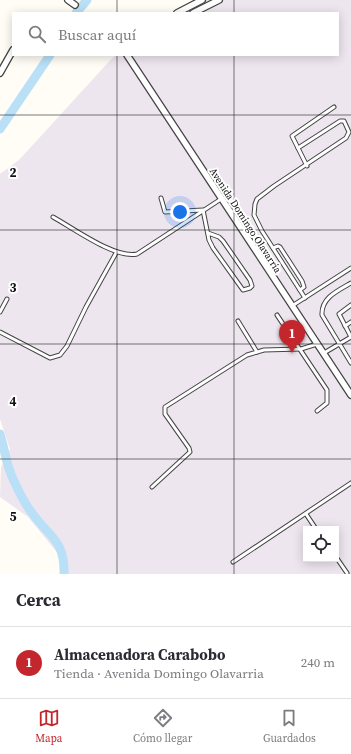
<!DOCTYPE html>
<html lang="es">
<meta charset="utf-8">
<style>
:root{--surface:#fff;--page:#f2f2f3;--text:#2b2b33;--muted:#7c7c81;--line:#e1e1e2;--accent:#c4262e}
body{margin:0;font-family:"Source Serif 4",serif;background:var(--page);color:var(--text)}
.controls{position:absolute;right:12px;bottom:12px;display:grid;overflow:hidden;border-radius:0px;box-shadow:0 2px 10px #0003}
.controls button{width:36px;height:36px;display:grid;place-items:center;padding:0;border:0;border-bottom:1px solid var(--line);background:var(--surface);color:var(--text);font:20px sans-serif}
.you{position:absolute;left:180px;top:212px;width:14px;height:14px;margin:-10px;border:3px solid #fff;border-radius:50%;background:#1a73e8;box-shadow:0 0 0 6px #1a73e833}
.badge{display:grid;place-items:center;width:26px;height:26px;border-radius:50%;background:var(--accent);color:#fff;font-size:13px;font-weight:700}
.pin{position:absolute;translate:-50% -33px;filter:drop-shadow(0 1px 2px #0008)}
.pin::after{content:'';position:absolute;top:21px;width:14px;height:12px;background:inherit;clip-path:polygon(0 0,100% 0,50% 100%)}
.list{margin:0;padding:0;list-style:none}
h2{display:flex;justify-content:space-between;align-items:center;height:52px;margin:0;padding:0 16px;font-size:17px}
h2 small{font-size:13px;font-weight:400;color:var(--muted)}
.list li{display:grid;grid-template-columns:26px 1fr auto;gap:12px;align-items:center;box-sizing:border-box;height:72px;padding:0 16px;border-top:1px solid var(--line)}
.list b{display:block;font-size:15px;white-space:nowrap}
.list p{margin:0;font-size:13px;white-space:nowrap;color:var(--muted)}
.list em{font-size:13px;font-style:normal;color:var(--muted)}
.icon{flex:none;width:22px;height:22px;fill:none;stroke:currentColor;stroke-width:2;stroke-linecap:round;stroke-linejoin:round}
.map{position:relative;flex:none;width:351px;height:574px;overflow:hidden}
.search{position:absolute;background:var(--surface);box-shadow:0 2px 10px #0003;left:12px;right:12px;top:12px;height:44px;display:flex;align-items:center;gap:10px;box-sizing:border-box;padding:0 14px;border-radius:0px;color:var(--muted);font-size:15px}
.sheet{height:124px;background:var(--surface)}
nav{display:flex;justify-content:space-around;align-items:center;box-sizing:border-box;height:56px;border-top:1px solid var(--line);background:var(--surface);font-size:11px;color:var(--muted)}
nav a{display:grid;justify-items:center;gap:2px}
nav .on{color:var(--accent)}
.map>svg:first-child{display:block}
.industrial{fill:#eee6ef;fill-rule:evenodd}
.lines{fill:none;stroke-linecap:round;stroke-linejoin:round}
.river{stroke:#b9e0f7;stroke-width:9}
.lane-casing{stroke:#444;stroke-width:5}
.street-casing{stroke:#444;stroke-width:8}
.lane{stroke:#fff;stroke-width:3}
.street{stroke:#fff;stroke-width:5.5}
.grid{fill:none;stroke:#111;stroke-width:1;stroke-opacity:0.55}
.labels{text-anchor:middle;stroke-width:4;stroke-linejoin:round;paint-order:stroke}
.street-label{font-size:10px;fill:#111;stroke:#fff}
.grid-label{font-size:13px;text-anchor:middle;font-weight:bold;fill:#111;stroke:#fff;stroke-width:4;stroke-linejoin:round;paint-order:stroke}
</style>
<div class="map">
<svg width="351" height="574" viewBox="0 0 351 574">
<rect width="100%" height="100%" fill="#fffdf5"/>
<path class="industrial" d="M205,0H351V574H61L64,561L28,517L0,497L1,467L10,449L0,419V174L19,160L115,55H338V13H181ZM306,529H336V559H306Z"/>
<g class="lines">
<g class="river">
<polyline points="76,13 87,0"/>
<polyline points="0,129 50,55"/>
<path d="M0,434C5,450 6,466 14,481C19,492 25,504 32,513C49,537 65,540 64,574"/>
</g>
<g class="lane-casing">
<g id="lane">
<polyline points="298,148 340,121 344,121 349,132 346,138 274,186 257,199 255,204 254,215 262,231 305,298"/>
<polyline points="307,166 292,136 334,107"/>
<polyline points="161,198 165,212 203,210 209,240 213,248 243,290 250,288 252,286 250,280 223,241 219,237 208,233"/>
<path d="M53,217C73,228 115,259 137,254L221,199"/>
<polyline points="273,248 278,246 280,247 302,281 304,287 300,290"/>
<path d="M351,283C337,291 321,298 322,315L351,363"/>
<polyline points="351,305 339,314 351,337"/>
<polyline points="292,306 351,268"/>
<polyline points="0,312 7,299"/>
<polyline points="277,315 327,390 327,403 317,411"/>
<polyline points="238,321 257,352"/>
<polyline points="345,326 351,322"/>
<polyline points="0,332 50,358 60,355 67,346 86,307 116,253"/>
<polyline points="324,353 351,337"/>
<polyline points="152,487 190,452 189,448 165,414 165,407 247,355 264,350 301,349 317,344"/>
<polyline points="306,514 316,529"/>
<polyline points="336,557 347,573"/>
<polyline points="233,562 351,483"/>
</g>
</g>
<g class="street-casing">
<g id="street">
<polyline points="68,0 75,5"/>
<polyline points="177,13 202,0"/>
<polyline points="193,13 219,0"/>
<polyline points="127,55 351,395"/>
<polyline points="0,73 13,50"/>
</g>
</g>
<use href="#lane" class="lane"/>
<use href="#street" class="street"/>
</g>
<path class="grid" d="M117,0V13M234,0V13M117,55V574M234,55V574M0,115H351M0,230H351M0,344H351M0,459H351"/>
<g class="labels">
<g class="street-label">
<text transform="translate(246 220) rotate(57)" y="4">Avenida Domingo Olavarria</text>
</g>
</g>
<g class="grid-label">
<text x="13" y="177">2</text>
<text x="13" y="292">3</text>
<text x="13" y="406">4</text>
<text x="13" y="521">5</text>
</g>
</svg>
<div class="controls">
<button><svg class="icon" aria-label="locate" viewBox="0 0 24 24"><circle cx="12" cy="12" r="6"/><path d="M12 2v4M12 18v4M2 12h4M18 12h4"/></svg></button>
</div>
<div class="you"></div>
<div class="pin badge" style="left:292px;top:353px">1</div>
<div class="search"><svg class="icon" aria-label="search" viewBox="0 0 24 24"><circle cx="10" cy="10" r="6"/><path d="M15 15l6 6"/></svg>Buscar aquí</div>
</div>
<section class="sheet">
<h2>Cerca<small></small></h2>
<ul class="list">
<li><span class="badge">1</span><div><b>Almacenadora Carabobo</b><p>Tienda · Avenida Domingo Olavarria</p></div><em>240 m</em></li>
</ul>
</section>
<nav>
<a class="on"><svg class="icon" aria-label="map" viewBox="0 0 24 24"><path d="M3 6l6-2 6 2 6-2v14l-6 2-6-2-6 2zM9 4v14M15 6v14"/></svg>Mapa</a>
<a><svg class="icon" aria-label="directions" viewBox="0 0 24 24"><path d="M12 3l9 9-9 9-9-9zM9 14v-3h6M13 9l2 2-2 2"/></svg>Cómo llegar</a>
<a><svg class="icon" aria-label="saved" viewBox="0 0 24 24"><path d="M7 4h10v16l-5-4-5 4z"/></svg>Guardados</a>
</nav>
